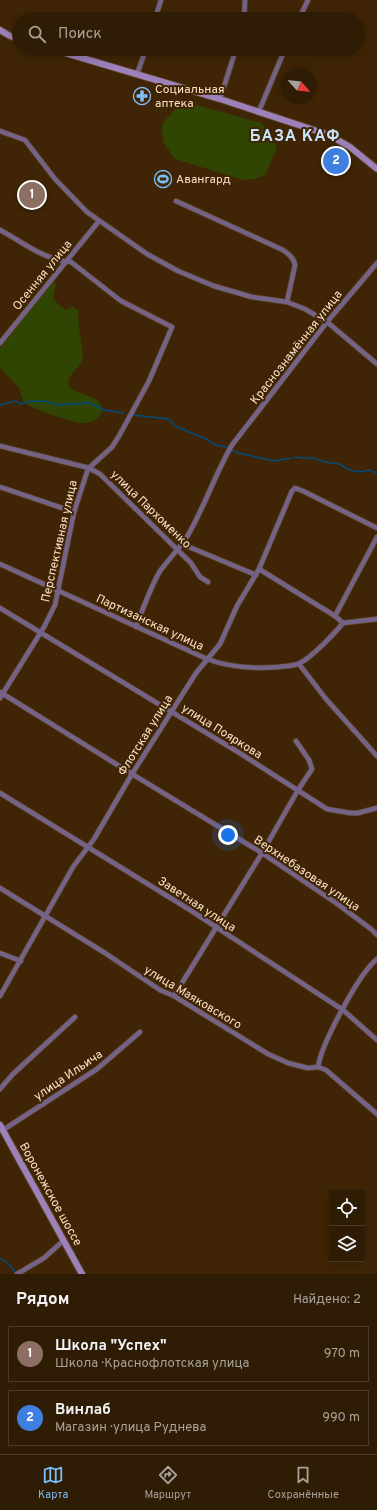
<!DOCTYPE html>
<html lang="ru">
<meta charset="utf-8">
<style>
:root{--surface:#2f1c04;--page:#3b2913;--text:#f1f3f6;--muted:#a7a19a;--line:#4a3a26;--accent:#7cbef9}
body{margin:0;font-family:Overpass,sans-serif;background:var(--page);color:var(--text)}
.controls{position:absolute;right:12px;bottom:12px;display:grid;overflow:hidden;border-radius:0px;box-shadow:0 2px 10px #0003}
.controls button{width:36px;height:36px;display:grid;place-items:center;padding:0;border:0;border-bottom:1px solid var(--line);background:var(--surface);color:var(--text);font:20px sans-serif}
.compass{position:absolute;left:281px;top:68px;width:36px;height:36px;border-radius:50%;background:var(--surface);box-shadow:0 2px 10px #0003;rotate:117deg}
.you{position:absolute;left:228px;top:835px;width:14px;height:14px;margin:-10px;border:3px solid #fff;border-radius:50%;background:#1a73e8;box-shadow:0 0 0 6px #1a73e833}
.badge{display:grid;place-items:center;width:26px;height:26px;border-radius:50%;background:var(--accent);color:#fff;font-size:13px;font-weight:700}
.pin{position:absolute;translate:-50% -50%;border:2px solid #fff;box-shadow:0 1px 4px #0006}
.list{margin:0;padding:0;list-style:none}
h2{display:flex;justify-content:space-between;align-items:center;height:52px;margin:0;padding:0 16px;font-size:17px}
h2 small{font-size:13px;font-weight:400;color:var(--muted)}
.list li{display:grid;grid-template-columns:26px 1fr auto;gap:12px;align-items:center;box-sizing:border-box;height:56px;margin:0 8px 8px;padding:0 8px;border:1px solid var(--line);border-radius:0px}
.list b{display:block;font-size:15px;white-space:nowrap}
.list p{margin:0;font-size:13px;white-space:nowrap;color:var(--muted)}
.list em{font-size:13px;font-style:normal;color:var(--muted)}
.icon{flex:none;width:22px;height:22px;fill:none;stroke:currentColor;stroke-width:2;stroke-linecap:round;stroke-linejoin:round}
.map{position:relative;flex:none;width:377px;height:1274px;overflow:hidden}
.search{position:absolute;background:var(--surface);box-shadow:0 2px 10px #0003;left:12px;right:12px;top:12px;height:44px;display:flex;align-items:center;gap:10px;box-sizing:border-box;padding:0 14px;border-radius:22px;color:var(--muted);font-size:15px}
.sheet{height:180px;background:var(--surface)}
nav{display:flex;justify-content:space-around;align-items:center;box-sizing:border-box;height:56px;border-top:1px solid var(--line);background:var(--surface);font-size:11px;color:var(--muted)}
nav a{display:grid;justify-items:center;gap:2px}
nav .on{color:var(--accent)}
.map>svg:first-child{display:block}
.green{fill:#304501}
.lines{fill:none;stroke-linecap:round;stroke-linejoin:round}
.stream{stroke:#014b7d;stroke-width:1.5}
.street-casing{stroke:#5d4324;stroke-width:6}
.secondary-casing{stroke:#5d4324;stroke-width:8}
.street{stroke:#746386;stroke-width:4.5}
.secondary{stroke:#9d81ba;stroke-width:6}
.labels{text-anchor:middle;stroke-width:4;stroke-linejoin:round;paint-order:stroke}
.poi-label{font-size:12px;fill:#fde0c4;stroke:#3f2505;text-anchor:start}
.street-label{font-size:12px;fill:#fde0c4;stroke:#3f2505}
.district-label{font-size:16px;font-weight:bold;letter-spacing:1px;fill:#cbe3f9;stroke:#3f2505}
</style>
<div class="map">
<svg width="377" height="1274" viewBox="0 0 377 1274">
<rect width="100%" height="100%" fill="#3f2505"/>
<g class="green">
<polygon points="193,104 261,123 271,134 277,148 265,175 254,179 243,180 175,159 163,142 162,124 176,108"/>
<path d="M52,282H54L56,284C51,302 53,299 66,310L73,307L79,311L78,319L83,356V359C79,366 71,373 69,380C63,397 108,391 101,413C99,419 90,423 83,423C76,424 30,408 25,403C22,399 20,394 20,389L0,368V348Z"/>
</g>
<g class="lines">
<g class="stream">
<polyline points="0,405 15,401 21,404 25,402 45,401 57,405 90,403 104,410 124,413"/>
<polyline points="133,415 169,419 175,426 206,439 216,445 227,447 238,453 274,461 291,458"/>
<polyline points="295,457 303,458 313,458 325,462 339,464 350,470 360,472 369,470 377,473"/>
<polyline points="0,1258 10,1265 15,1272"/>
</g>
<g class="street-casing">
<g id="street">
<polyline points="155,19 161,0"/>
<polyline points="244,19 245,0"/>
<polyline points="299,19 308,0"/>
<polyline points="137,74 146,49"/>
<polyline points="220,99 236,49"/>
<polyline points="259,111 285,49"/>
<polyline points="0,131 25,140 55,179 87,212 147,254 178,271 214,286 252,297 287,302 305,309 327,322 377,364"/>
<path d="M176,201L283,250C289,254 294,258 295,265L287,302"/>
<path d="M0,230C19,240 38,255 59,260C63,262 67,261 71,262L121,301L172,327L149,381L119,436L112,447L89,468L87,472L74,512L55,605L44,627L0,698"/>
<polyline points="0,343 99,221"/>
<polyline points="0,446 89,468 100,474 191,563 200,577 208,582"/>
<polyline points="0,487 74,512"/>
<polyline points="182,544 256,575"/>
<path d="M0,564L207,659C231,668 254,669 279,667C286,666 294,666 300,663C312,657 334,634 343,623"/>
<polyline points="259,569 335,616 343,623 377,619"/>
<polyline points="0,608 238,752 327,809 350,813 358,813 377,808"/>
<polyline points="335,616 377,537"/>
<path d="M136,627C143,609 150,588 160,571C169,559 180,548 188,535C205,506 215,474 232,445L327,322L377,263"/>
<polyline points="299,664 326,699 377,756"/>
<polyline points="0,692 132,774 262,853 336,903 371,929 377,935"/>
<polyline points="0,793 190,910 343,1010 377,1040"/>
<polyline points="0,888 105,953 160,990 174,996 268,1054 288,1063 308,1068 318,1067 326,1070 377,1114"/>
<polyline points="0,953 21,961"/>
<polyline points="0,996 73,867 94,839 132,774 196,673 220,644 237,606 259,569 292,491 295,488 303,491 377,528"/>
<polyline points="174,996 262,853 298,790 312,769 309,760 296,741"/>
<path d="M318,1067C321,1045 359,973 377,959"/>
<polyline points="0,1089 13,1074 75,1017"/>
<polyline points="3,1130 97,1069 140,1032"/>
<polyline points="17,1274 44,1258 64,1240"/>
</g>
</g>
<g class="secondary-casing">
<g id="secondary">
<polyline points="0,30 10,36 19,39"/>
<polyline points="52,49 220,99 329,135 350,147 377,169"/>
<polyline points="0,1125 82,1274"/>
</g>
</g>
<use href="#street" class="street"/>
<use href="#secondary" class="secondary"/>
</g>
<defs>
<g id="pharmacy-ring" transform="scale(0.9)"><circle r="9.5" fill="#3f2505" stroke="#7cbef9" stroke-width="1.5"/><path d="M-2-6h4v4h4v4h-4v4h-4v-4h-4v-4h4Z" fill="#7cbef9"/></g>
<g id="stadium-ring" transform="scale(0.9)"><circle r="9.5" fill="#3f2505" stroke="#7cbef9" stroke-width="1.5"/><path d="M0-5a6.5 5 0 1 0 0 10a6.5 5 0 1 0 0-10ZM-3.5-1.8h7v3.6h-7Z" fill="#7cbef9"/></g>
</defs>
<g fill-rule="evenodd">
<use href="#pharmacy-ring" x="142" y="96"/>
<use href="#stadium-ring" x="163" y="179"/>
</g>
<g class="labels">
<g class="poi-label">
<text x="155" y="93">Социальная<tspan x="155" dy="14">аптека</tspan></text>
<text x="176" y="183">Авангард</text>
</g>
<g class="street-label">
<text transform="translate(42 275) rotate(-51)" y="4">Осенняя улица</text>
<text transform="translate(296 347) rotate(-52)" y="4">Краснознамённая улица</text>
<text transform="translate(151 509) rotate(44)" y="4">улица Пархоменко</text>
<text transform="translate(59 541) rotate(-77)" y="4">Перспективная улица</text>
<text transform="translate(150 622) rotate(25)" y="4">Партизанская улица</text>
<text transform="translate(222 731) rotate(32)" y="4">улица Пояркова</text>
<text transform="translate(145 735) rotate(-58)" y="4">Флотская улица</text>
<text transform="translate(307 873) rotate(34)" y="4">Верхнебазовая улица</text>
<text transform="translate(197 904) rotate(33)" y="4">Заветная улица</text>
<text transform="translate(193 997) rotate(31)" y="4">улица Маяковского</text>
<text transform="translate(68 1075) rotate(-34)" y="4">улица Ильича</text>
<text transform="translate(51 1194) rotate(61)" y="4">Воронежское шоссе</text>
</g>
<g class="district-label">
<text x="295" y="141">БАЗА КАФ</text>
</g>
</g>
</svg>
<div class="controls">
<button><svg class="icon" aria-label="locate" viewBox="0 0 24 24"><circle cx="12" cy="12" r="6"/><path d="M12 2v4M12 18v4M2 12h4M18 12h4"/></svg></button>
<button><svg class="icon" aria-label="layers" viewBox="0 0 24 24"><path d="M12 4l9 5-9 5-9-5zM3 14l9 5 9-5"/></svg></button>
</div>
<svg class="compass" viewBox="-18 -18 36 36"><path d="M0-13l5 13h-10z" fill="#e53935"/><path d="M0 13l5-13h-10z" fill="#a7a19a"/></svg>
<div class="you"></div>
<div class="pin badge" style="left:32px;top:195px;background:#8d6e63">1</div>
<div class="pin badge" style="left:336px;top:161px;background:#3f7fe0">2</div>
<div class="search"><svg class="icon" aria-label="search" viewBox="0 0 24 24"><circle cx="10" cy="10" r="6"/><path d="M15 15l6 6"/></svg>Поиск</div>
</div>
<section class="sheet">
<h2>Рядом<small>Найдено: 2</small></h2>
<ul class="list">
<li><span class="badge" style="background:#8d6e63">1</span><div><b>Школа &quot;Успех&quot;</b><p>Школа · Краснофлотская улица</p></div><em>970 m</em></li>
<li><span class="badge" style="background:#3f7fe0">2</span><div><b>Винлаб</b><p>Магазин · улица Руднева</p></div><em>990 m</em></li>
</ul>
</section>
<nav>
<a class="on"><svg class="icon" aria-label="map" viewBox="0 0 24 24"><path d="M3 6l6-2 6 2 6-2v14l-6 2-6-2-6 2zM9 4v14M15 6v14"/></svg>Карта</a>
<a><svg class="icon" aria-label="directions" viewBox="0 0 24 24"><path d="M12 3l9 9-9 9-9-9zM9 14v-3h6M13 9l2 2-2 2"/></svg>Маршрут</a>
<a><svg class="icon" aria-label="saved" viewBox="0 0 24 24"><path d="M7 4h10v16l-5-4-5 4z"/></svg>Сохранённые</a>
</nav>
